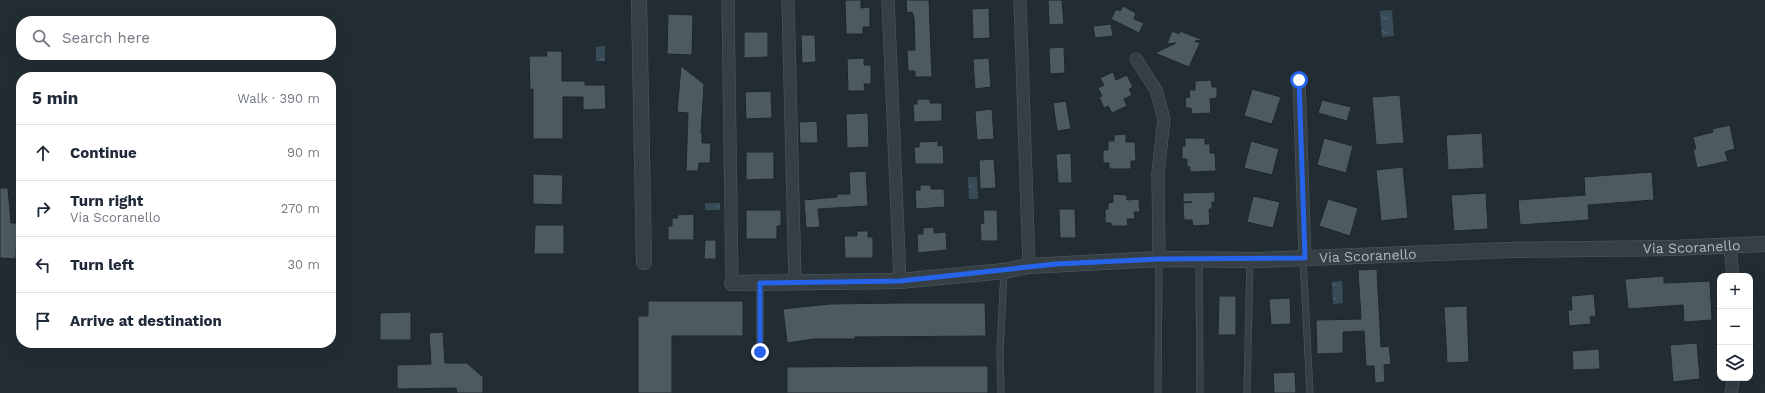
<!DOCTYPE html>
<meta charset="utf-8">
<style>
:root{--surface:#fff;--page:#f6f6f7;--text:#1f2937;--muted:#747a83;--line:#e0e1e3}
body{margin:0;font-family:"Work Sans",sans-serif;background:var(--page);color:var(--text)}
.controls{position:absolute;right:12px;bottom:12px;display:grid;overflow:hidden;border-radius:8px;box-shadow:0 4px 16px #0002}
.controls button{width:36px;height:36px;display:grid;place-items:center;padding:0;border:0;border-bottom:1px solid var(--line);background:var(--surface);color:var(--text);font:20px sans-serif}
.stop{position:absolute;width:12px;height:12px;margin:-9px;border:3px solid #2563eb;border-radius:50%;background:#fff}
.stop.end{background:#2563eb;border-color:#fff;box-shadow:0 1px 4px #0008}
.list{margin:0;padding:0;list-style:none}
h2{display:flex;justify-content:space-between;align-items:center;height:52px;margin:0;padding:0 16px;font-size:17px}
h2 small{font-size:13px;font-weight:400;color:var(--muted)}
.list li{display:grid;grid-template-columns:26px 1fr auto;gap:12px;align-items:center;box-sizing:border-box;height:56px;padding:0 16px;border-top:1px solid var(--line)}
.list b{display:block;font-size:15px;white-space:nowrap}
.list p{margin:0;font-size:13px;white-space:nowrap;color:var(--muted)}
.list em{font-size:13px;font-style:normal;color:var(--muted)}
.icon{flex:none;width:22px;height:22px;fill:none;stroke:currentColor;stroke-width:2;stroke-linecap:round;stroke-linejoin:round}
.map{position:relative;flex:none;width:1765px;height:393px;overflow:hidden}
.search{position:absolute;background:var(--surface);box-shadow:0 4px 16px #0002;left:16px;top:16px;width:320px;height:44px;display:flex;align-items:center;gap:10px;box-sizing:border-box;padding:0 14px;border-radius:16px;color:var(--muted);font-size:15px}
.panel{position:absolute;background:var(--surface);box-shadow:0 4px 16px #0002;left:16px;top:72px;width:320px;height:276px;border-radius:16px}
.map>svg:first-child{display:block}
.water{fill:url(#water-ripples)}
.building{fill:#4e5a62;stroke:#1d262b}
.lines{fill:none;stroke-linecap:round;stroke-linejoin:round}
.service-casing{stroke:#535d62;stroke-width:7}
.minor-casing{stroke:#535d62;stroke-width:13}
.tertiary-casing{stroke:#535d62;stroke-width:16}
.service{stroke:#353f44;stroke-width:6}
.minor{stroke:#353f44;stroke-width:12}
.tertiary{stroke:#353f44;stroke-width:15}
.route{stroke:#2563eb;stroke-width:5}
.labels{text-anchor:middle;stroke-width:3;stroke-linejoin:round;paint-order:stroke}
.street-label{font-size:14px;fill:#b0bac1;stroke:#1b2429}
</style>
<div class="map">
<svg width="1765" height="393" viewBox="0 0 1765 393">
<defs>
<pattern id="water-ripples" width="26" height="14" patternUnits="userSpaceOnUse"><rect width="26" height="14" fill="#384c58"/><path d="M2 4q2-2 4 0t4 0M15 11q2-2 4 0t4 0" fill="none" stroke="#52646e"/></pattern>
</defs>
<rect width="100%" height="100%" fill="#222d33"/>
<g class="water">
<polygon points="1392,10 1394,36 1382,37 1380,11"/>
<polygon points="605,46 605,61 596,61 596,47"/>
<polygon points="968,177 977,177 978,199 969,199"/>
<rect x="705" y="203" width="15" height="7"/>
<polygon points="1342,281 1343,303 1333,304 1332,282"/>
</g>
<g class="building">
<polygon points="845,0 861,0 861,8 870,7 870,27 863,27 863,34 846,34"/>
<polygon points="906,0 929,0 932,77 915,77 915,71 908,71 907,50 915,50 914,18 912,12 907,13"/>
<polygon points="1048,0 1062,0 1064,24 1049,25"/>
<polygon points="1123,6 1136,13 1134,19 1144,23 1139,33 1111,19 1116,9 1120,11"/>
<polygon points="989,8 990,38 973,39 972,9"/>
<polygon points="668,14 693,15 692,55 667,54"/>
<polygon points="1111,24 1113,36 1095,38 1093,26"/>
<polygon points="1172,31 1179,34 1180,31 1203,40 1195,41 1200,43 1189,67 1155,53 1176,43 1167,44"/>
<polygon points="744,32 768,32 768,57 744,58"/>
<polygon points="801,35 815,35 816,62 802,63"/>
<polygon points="1064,47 1065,73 1050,74 1049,48"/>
<polygon points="546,51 562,51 562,81 585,81 585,85 605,85 606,109 583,110 583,97 563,97 563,139 533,139 533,89 530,90 529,56 547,56"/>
<polygon points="864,58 864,65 871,65 871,84 864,84 865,91 848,91 847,59"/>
<polygon points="989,58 991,87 975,89 973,59"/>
<polygon points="681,66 704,84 701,133 702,133 702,143 711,143 710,163 699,163 698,171 686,171 688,113 677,112"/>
<polygon points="1113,72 1116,80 1127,75 1133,87 1129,89 1132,95 1124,99 1127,106 1112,113 1108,106 1104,108 1099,97 1102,96 1098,88 1104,85 1100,78"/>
<polygon points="1211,80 1212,87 1217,87 1217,98 1210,99 1211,113 1192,114 1191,108 1186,108 1185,98 1190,97 1189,90 1195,90 1195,81"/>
<polygon points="1252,89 1281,97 1272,124 1244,116"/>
<polygon points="771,91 772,118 746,119 745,92"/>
<polygon points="1400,95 1404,143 1376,145 1372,97"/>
<polygon points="917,99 930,99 930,103 942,103 942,121 914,122 913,104 917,104"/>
<polygon points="1322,100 1351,107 1347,121 1318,113"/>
<polygon points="1066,101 1071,129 1057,131 1053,103"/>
<polygon points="992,109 994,139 977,140 975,111"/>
<polygon points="868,113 869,147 847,148 846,114"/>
<polygon points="817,121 818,143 800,143 799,122"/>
<polygon points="1730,125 1735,149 1725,152 1728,161 1697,168 1693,149 1696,149 1693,137 1713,132 1712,129"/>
<polygon points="1482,133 1484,168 1448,170 1446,135"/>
<polygon points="1126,134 1126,142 1135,142 1136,161 1131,161 1131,169 1109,169 1109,163 1103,163 1103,150 1108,150 1108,141 1114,141 1114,135"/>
<polygon points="1185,138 1205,138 1205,144 1210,144 1210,153 1215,153 1216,171 1190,172 1190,167 1187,167 1187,159 1182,159 1182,146 1185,146"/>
<polygon points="1324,138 1353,146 1346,173 1317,165"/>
<polygon points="938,141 938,146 943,145 944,164 915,164 914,147 919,147 919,142"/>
<polygon points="1251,141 1279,149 1272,175 1244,168"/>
<polygon points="746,152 774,152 774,179 746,180"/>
<polygon points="1071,153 1072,183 1058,183 1056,154"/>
<polygon points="994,159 996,188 980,189 979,160"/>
<polygon points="1403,167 1408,218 1381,221 1376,170"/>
<polygon points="866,171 868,206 818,209 820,227 806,228 804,200 837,197 837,194 850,194 849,172"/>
<polygon points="1652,172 1654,200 1588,205 1589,220 1520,225 1518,200 1585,195 1584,177"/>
<polygon points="533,174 563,175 562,205 533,204"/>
<polygon points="920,185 931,185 931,189 944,189 945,207 916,209 915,190 920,190"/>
<polygon points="0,188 8,188 11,223 17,223 16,259 0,258"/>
<polygon points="1215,192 1215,202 1212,202 1212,209 1209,209 1210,225 1193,226 1192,220 1184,220 1183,203 1192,202 1183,202 1183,193"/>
<polygon points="1486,193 1488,229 1454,231 1451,195"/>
<polygon points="1113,194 1127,195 1127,200 1139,199 1140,212 1134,212 1135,219 1127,219 1128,226 1111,226 1111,223 1105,223 1105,209 1108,209 1108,203 1113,202"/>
<polygon points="1253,196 1280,202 1273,228 1247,222"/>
<polygon points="1328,199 1358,208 1350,236 1319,226"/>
<polygon points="1059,209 1075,209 1076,238 1060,238"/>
<polygon points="746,210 781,210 781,226 777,226 777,239 746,239"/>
<polygon points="983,210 997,210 998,241 981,241 980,224 984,223"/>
<polygon points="694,214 694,240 668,240 668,226 672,226 672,218 678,218 677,215"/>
<polygon points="535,225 564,225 564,254 534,254"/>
<polygon points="934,227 934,233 946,232 947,250 918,253 917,234 923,234 923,228"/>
<polygon points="857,231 868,231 868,237 873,237 873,258 845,258 844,236 857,236"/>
<polygon points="705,240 716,240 716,259 704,259"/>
<polygon points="1377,269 1381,347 1389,346 1391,364 1384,365 1385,382 1375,383 1374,366 1366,366 1364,331 1343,332 1343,353 1317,354 1316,320 1361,319 1358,270"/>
<polygon points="1664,276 1664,283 1710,281 1712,320 1684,322 1683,305 1628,309 1625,279"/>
<polygon points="1594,294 1596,316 1590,317 1591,324 1569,326 1568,310 1572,310 1571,296"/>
<polygon points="1219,296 1236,296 1236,335 1218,335"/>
<polygon points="1290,298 1291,324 1271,325 1269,299"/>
<polygon points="648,301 743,301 743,336 672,336 672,393 638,393 638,316 648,316"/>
<polygon points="900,303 985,303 986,336 855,337 855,339 814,339 787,343 783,309 829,304"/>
<polygon points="1467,306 1469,362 1447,363 1444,307"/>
<polygon points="411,312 411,340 380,340 380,313"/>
<polygon points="443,332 445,363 467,363 483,377 483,393 457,393 456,388 397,389 397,365 431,364 429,333"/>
<polygon points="1697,343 1700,379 1673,382 1670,345"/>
<polygon points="1599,349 1600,369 1573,370 1572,351"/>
<polygon points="917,366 988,366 988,393 787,393 787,367"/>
<polygon points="1295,372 1296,393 1274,393 1273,373"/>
</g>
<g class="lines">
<g class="service-casing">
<g id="service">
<polyline points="1303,258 1310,393"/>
<polyline points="1199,260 1200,393"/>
<polyline points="760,283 760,352"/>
<polyline points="1001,393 1000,352 1004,271"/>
<polyline points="1158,393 1159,259"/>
<polyline points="1247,393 1250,260"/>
</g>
</g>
<g class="minor-casing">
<g id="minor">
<polyline points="728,0 732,283"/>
<polyline points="788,0 795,283"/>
<polyline points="888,0 900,281"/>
<polyline points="1020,0 1029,266"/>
<polyline points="1136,59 1156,90 1164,119 1158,173 1159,259"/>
<polyline points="1299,80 1305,258"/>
<polyline points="1730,246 1733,276"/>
<polyline points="1731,393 1734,378"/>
</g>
</g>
<g class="tertiary-casing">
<g id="tertiary">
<polyline points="639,0 644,262"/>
<path id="s1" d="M732,283L900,281L1004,271L1029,266L1159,259L1260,260L1509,250L1674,248L1765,244"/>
</g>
</g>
<use href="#service" class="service"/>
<use href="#minor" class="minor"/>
<use href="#tertiary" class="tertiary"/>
</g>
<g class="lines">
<polyline class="route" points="760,352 760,283 900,281 1056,264 1159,259 1305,258 1299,80"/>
</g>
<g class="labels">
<g class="street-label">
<text dy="5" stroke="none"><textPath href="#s1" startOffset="961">Via Scoranello</textPath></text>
<text dy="5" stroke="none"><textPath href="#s1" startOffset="637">Via Scoranello</textPath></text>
</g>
</g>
</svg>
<div class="controls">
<button>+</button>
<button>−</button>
<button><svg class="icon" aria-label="layers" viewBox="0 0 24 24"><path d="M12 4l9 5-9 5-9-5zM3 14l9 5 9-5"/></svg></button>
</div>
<div class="stop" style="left:1299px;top:80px"></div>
<div class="stop end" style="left:760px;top:352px"></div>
<div class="search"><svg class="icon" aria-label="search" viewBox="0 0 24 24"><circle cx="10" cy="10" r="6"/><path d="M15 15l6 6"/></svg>Search here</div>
<section class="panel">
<h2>5 min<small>Walk · 390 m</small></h2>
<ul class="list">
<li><svg class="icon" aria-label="ahead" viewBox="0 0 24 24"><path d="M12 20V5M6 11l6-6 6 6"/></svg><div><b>Continue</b></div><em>90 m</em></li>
<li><svg class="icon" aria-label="right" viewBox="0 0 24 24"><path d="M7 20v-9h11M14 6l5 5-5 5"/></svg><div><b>Turn right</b><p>Via Scoranello</p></div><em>270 m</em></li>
<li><svg class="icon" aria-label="left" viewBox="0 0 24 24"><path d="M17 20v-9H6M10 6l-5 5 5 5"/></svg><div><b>Turn left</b></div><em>30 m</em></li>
<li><svg class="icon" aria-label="arrive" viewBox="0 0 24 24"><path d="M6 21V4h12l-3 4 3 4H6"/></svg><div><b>Arrive at destination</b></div></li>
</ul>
</section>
</div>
